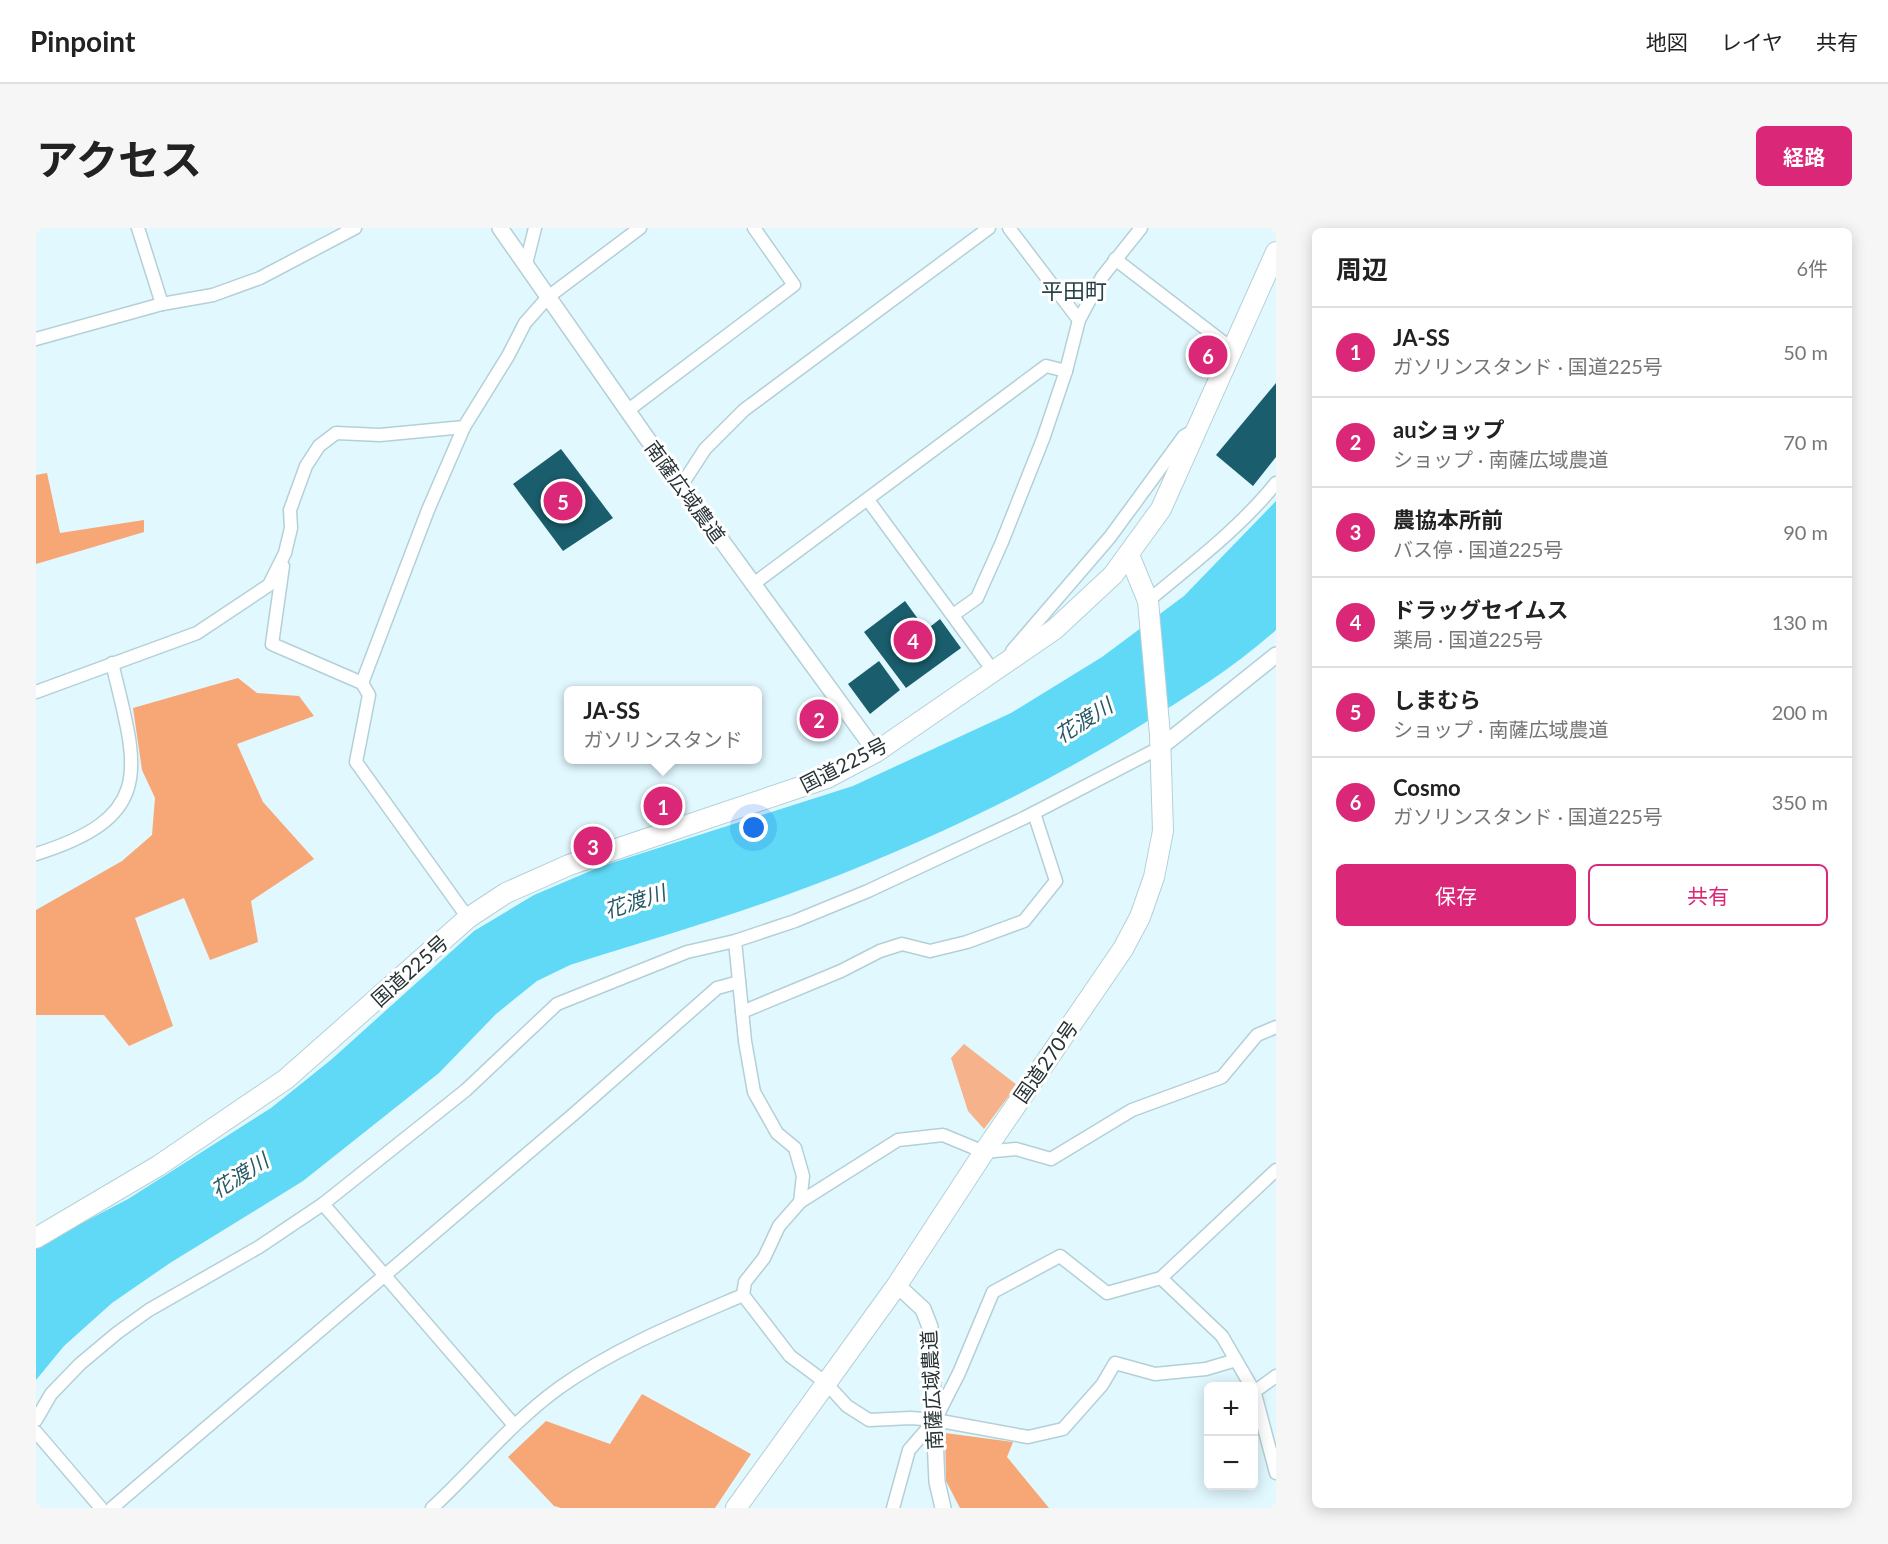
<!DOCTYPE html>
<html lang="ja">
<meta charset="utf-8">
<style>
:root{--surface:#fff;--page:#f6f6f6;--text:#222;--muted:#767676;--line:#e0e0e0;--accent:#db2777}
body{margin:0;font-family:Lato,"Noto Sans JP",sans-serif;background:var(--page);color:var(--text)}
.controls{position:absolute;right:18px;bottom:18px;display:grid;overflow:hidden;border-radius:9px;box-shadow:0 3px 15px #0003}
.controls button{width:54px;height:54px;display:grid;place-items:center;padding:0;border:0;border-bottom:2px solid var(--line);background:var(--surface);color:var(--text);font:30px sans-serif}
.you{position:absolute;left:718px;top:600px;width:21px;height:21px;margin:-15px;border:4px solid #fff;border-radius:50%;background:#1a73e8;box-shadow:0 0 0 9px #1a73e833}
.badge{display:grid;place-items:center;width:39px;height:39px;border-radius:50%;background:var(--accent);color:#fff;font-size:20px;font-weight:700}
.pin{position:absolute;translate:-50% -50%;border:3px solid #fff;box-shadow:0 2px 6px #0006}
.popup{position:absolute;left:528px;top:458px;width:198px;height:78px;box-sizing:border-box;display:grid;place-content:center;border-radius:9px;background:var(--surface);filter:drop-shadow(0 2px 4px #0005);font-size:20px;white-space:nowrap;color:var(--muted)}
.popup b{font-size:22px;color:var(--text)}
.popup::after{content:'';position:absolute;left:50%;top:100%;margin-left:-12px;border:12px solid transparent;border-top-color:var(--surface)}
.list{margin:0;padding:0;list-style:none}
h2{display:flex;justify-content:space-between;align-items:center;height:78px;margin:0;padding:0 24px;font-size:26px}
h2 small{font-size:20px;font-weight:400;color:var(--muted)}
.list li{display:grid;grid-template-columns:39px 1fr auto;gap:18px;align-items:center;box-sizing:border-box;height:90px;padding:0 24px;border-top:2px solid var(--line)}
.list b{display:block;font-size:22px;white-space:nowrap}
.list p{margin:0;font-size:20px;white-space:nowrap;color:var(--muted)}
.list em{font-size:20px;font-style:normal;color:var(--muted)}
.actions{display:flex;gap:12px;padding:18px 24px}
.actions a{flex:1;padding:14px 0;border:2px solid var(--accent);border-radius:9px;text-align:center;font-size:21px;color:var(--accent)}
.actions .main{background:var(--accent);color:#fff}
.map{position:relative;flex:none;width:1240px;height:1280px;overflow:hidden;border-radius:9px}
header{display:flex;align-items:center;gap:36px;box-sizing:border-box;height:84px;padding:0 30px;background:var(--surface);border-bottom:2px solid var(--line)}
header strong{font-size:28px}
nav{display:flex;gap:33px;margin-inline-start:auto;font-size:21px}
.intro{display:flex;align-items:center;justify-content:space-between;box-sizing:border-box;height:144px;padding:0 36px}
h1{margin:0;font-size:42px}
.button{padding:15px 27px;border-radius:9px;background:var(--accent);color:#fff;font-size:21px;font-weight:700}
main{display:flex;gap:36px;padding:0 36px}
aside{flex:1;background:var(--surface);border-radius:9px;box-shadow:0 3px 15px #0003}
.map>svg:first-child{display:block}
.green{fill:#f6b28a}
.forest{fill:#f7a676}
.water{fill:#5fd9f5}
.building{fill:#1a5d6c}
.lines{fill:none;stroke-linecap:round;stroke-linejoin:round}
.minor-casing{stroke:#b4d0d7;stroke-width:15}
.tertiary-casing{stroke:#b4d0d7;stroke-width:18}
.trunk-casing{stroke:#b4d0d7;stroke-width:22}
.minor{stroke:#fff;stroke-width:12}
.tertiary{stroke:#fff;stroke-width:15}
.trunk{stroke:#fff;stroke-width:20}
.labels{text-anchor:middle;stroke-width:6;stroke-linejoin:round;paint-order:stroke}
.street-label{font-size:20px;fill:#273235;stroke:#fff}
.water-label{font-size:21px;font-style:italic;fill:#275a66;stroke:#fff}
.quarter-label{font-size:22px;fill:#294248;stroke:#fff}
</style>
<header>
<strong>Pinpoint</strong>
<nav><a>地図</a><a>レイヤ</a><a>共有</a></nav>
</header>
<div class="intro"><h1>アクセス</h1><a class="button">経路</a></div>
<main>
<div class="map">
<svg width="1240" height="1280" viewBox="0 0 1240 1280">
<rect width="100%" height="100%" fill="#e1f8fe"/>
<polygon class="green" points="928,816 981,857 948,901 932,883 915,830"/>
<g class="forest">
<polygon points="11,245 24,305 108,292 108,304 0,336 0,247"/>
<polygon points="202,450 221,465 263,468 278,488 201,516 227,574 278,631 215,673 222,714 174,732 148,670 99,690 137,798 93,818 68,787 0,787 0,682 86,633 116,607 119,570 106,542 97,480"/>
<polygon points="606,1166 715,1226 679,1280 525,1280 518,1278 472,1229 510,1193 574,1216"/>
<polygon points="909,1205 977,1214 971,1229 1013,1280 924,1280 910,1253"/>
</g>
<path class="water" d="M1240,273V402C1199,439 1153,467 1107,496C1004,560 894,612 780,656C700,687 616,711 534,737L501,753L460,786L403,845L267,953L134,1035L76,1075L28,1118L0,1152V1019L92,971L235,880L296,831L438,703L498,667L566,638L817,558L975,485L1066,429L1148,368Z"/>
<g class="building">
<polygon points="1240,155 1240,229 1217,258 1180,227"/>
<polygon points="525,221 577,290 527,323 477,256"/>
<polygon points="869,373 890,402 904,391 925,420 870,460 828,404"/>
<polygon points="843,433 864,462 834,486 812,456"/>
</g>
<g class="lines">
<g class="minor-casing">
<g id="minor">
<polyline points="102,0 126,76"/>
<polyline points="973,0 1043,92"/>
<polyline points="1079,31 1196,121"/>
<polyline points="490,36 499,0"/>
<polyline points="0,111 126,76 177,67 224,50 319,0"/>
<polyline points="591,183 758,57 718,0"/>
<polyline points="645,258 669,221 708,182 953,0"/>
<polyline points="832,272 958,444 961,441"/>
<polyline points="247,338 236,416 326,455 333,467 320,534 432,690"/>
<polyline points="716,357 1010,138 1030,143"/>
<path d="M1112,373C1156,336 1204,300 1240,255"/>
<polyline points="917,387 941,370 966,314 1007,211 1030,143 1043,92 1066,49 1105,0"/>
<polyline points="976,423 1074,309 1148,208 1159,202"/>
<polyline points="326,455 392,282 428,199"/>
<polyline points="0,464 161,405 233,357 249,325 255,300 254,282 270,238 283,218 300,205 344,207 428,199 472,128 489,95 512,69 604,0"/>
<path d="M0,626C122,588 101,539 76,435"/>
<polyline points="699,713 709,813 718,864 741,905 759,920 767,948 764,974 743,998 728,1030 709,1054 707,1067 754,1128 789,1154 811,1178 833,1192 875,1190 899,1192 992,1209 1027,1201 1066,1157 1079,1135 1119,1146 1170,1141 1200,1132"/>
<polyline points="706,784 805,743 844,723 866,716 894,723 931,714 988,693 1020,653 998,585"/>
<polyline points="764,974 862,912 907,907 948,924 980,921 1015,931 1096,882 1186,849 1221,807 1240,799"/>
<polyline points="287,976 478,1197"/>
<polyline points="1125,1050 1186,1108 1215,1158"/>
<polyline points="1218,1162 1240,1245"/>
<polyline points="1218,1164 1240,1148"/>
<polyline points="0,1192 15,1166 44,1136 81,1105 113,1082 223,1019 287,976 430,862 521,776 651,724 699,713 759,693 832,663 988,590 1125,519"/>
<polyline points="0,1204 65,1280"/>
<polyline points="76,1280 539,885 681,760 703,754"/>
<path d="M396,1280C439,1240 476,1194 523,1160C579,1120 644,1094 707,1067"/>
<polyline points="857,1280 873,1222 899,1192 923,1145 957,1064 1024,1028 1071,1065 1125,1050 1240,942"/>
</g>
</g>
<g class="tertiary-casing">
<g id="tertiary">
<polyline points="464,0 610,209 840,524"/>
<polyline points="1125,519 1240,427"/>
<polyline points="861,1057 887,1081 894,1099 901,1254 907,1280"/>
</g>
</g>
<g class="trunk-casing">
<g id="trunk">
<polyline points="0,1010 122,938 250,851 432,690 470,665 533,637 791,550 840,524 1019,401 1077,347 1125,281 1240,24"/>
<polyline points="700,1280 861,1057 948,924 1087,721 1104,689 1118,649 1127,603 1124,507 1112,373 1093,327"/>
</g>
</g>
<use href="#minor" class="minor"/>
<use href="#tertiary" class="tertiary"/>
<use href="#trunk" class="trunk"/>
</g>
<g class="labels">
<g class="street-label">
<text transform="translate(649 264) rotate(54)" y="7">南薩広域農道</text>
<text transform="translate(808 537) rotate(-27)" y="7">国道225号</text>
<text transform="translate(374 743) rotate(-42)" y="7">国道225号</text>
<text transform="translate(1010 834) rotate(-55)" y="7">国道270号</text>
<text transform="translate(896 1162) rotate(-93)" y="7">南薩広域農道</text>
</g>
<g class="water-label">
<text transform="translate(1048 493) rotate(-32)" y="7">花渡川</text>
<text transform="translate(599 674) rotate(-18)" y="7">花渡川</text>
<text transform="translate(204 948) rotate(-32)" y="7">花渡川</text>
</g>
<g class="quarter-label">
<text x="1038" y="71">平田町</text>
</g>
</g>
</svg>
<div class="controls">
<button>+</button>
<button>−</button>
</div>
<div class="you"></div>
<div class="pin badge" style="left:627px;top:578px">1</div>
<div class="popup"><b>JA-SS</b>ガソリンスタンド</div>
<div class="pin badge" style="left:783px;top:491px">2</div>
<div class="pin badge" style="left:557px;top:618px">3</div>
<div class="pin badge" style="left:877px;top:412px">4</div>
<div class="pin badge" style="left:527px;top:273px">5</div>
<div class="pin badge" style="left:1172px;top:127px">6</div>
</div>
<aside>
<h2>周辺<small>6件</small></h2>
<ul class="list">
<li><span class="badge">1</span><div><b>JA-SS</b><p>ガソリンスタンド · 国道225号</p></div><em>50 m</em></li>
<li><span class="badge">2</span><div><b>auショップ</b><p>ショップ · 南薩広域農道</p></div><em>70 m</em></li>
<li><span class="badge">3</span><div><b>農協本所前</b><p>バス停 · 国道225号</p></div><em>90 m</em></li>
<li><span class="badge">4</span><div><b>ドラッグセイムス</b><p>薬局 · 国道225号</p></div><em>130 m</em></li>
<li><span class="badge">5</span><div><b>しまむら</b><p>ショップ · 南薩広域農道</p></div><em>200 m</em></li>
<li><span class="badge">6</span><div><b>Cosmo</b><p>ガソリンスタンド · 国道225号</p></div><em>350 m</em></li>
</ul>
<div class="actions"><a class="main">保存</a><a>共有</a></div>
</aside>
</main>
